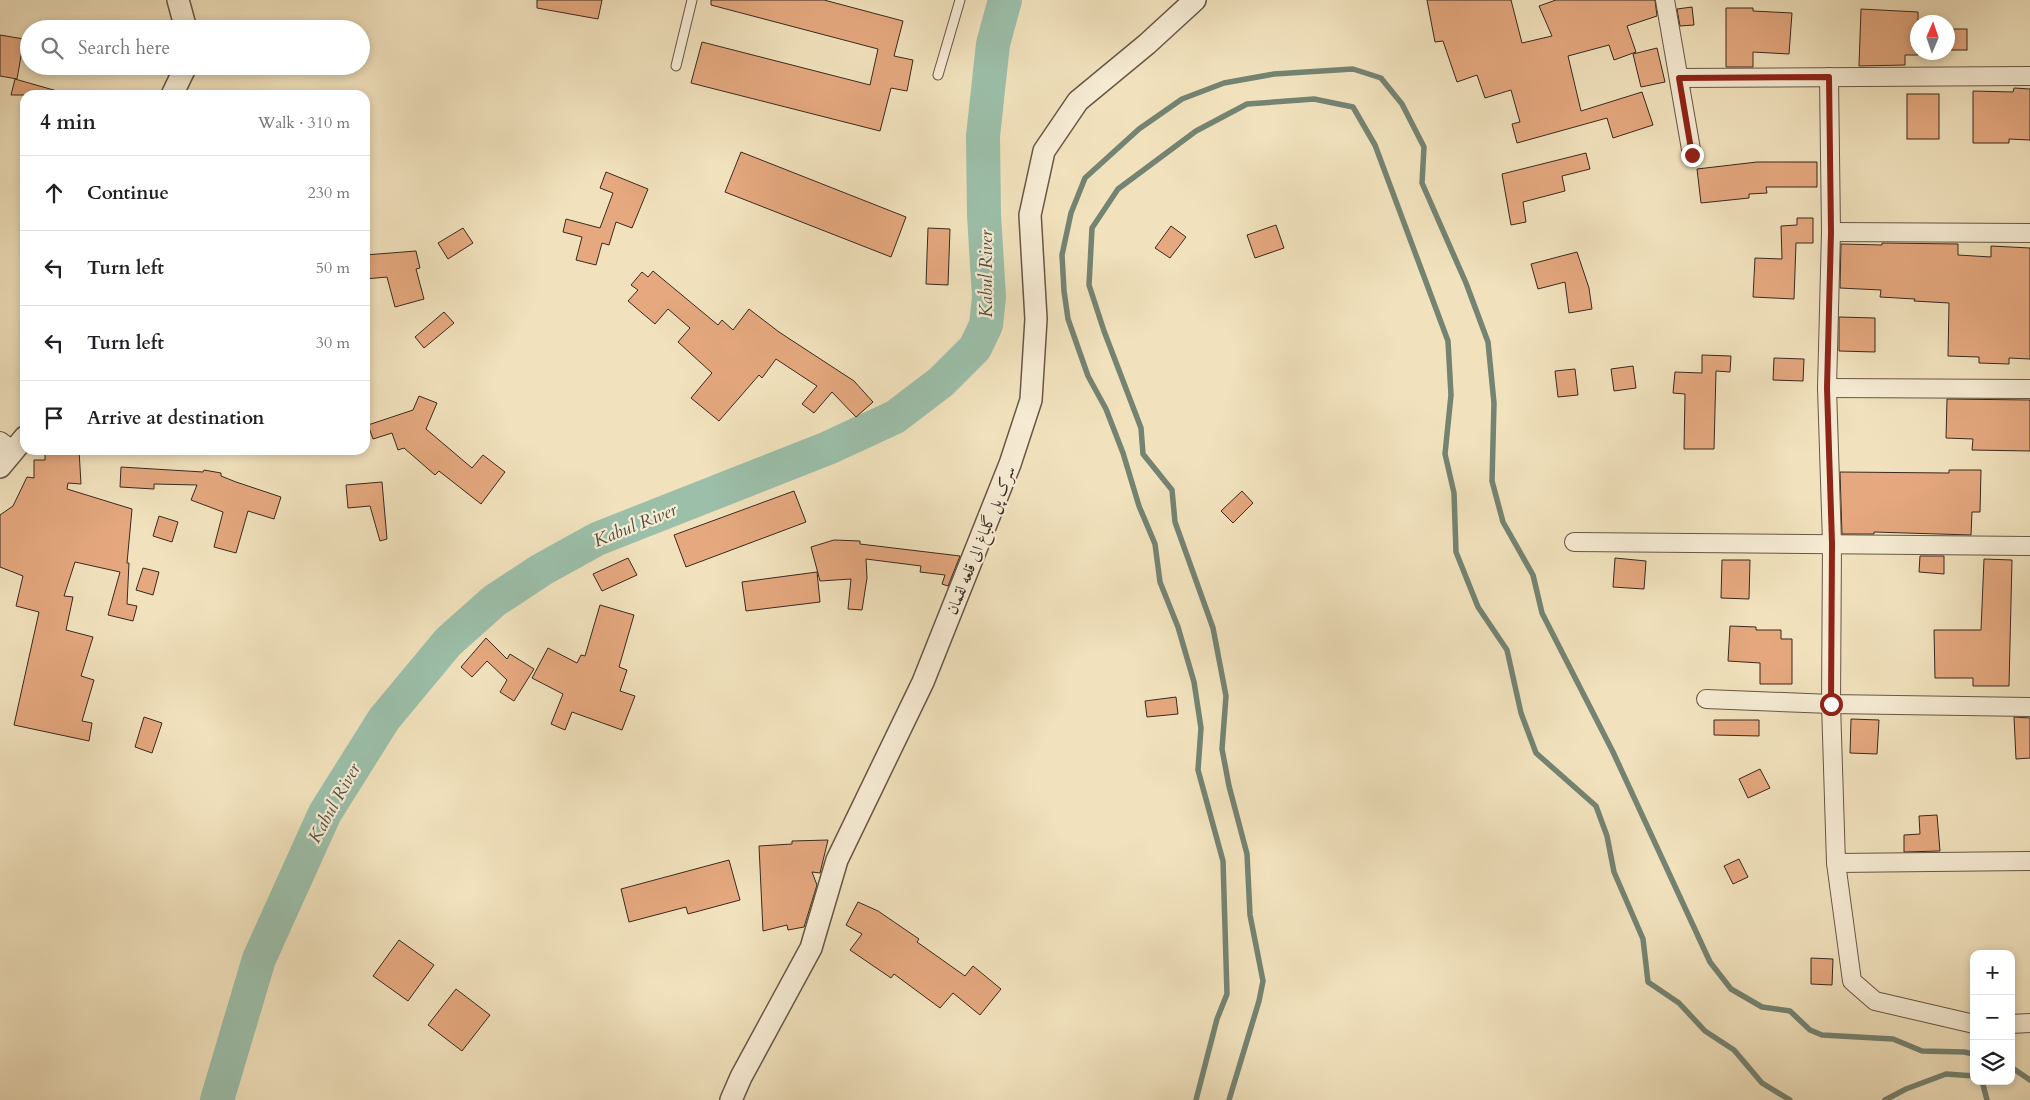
<!DOCTYPE html>
<meta charset="utf-8">
<style>
:root{--surface:#fff;--page:#f6f6f6;--text:#202124;--muted:#757577;--line:#e0e0e0}
body{margin:0;font-family:Cardo,Amiri,serif;background:var(--page);color:var(--text)}
.controls{position:absolute;right:15px;bottom:15px;display:grid;overflow:hidden;border-radius:10px;box-shadow:0 2px 8px #0003}
.controls button{width:45px;height:45px;display:grid;place-items:center;padding:0;border:0;border-bottom:1px solid var(--line);background:var(--surface);color:var(--text);font:25px sans-serif}
.compass{position:absolute;left:1910px;top:15px;width:45px;height:45px;border-radius:50%;background:var(--surface);box-shadow:0 2px 8px #0003;rotate:2deg}
.stop{position:absolute;width:15px;height:15px;margin:-11px;border:4px solid #8f2418;border-radius:50%;background:#fff}
.stop.end{background:#8f2418;border-color:#fff;box-shadow:0 1px 5px #0008}
.list{margin:0;padding:0;list-style:none}
h2{display:flex;justify-content:space-between;align-items:center;height:65px;margin:0;padding:0 20px;font-size:21px}
h2 small{font-size:16px;font-weight:400;color:var(--muted)}
.list li{display:grid;grid-template-columns:32px 1fr auto;gap:15px;align-items:center;box-sizing:border-box;height:75px;padding:0 20px;border-top:1px solid var(--line)}
.list b{display:block;font-size:19px;white-space:nowrap}
.list em{font-size:16px;font-style:normal;color:var(--muted)}
.icon{flex:none;width:28px;height:28px;fill:none;stroke:currentColor;stroke-width:2;stroke-linecap:round;stroke-linejoin:round}
.map{position:relative;flex:none;width:2030px;height:1100px;overflow:hidden}
.search{position:absolute;background:var(--surface);box-shadow:0 2px 8px #0003;left:20px;top:20px;width:350px;height:55px;display:flex;align-items:center;gap:12px;box-sizing:border-box;padding:0 18px;border-radius:28px;color:var(--muted);font-size:19px}
.panel{position:absolute;background:var(--surface);box-shadow:0 2px 8px #0003;left:20px;top:90px;width:350px;height:365px;border-radius:15px}
.map>svg:first-child{display:block}
.lines{fill:none;stroke-linecap:round;stroke-linejoin:round}
.stream{stroke:#748372;stroke-width:5.5}
.river{stroke:#9cbfaa;stroke-width:34}
.building{fill:#e5a87f;stroke:#39291f}
.service-casing{stroke:#675746;stroke-width:11}
.minor-casing{stroke:#675746;stroke-width:20}
.tertiary-casing{stroke:#675746;stroke-width:24}
.service{stroke:#f6ecd4;stroke-width:9}
.minor{stroke:#f6ecd4;stroke-width:18}
.tertiary{stroke:#f6ecd4;stroke-width:21}
.route{stroke:#8f2418;stroke-width:6}
.labels{text-anchor:middle;stroke-width:4.5;stroke-linejoin:round;paint-order:stroke}
.street-label{font-size:16px;fill:#39291f;stroke:#f6ecd4}
.water-label{font-size:18px;font-style:italic;fill:#524e42;stroke:#f6ecd4}
</style>
<div class="map">
<svg width="2030" height="1100" viewBox="0 0 2030 1100">
<rect width="100%" height="100%" fill="#f1e2bd"/>
<filter id="stains"><feTurbulence type="fractalNoise" baseFrequency=".004" numOctaves="4"/><feColorMatrix values="0 0 0 0 .2 0 0 0 0 .09 0 0 0 0 .02 0 0 0 .5 -.17"/></filter>
<radialGradient id="worn" r=".72"><stop offset=".6" stop-color="#630" stop-opacity="0"/><stop offset="1" stop-color="#630" stop-opacity=".3"/></radialGradient>
<g class="lines">
<g class="stream">
<polyline points="2011,1067 2030,1080"/>
<polyline points="1982,1081 1987,1100"/>
<polyline points="1196,1100 1217,1019 1227,994 1223,861 1198,770 1201,728 1194,682 1178,627 1160,582 1155,544 1139,506 1123,453 1106,409 1088,376 1068,319 1064,291 1062,255 1071,213 1085,178 1139,129 1182,99 1224,83 1274,74 1353,69 1381,78 1402,104 1424,147 1422,183 1466,283 1488,342 1494,403 1492,481 1503,522 1533,575 1542,613 1613,752 1710,962 1731,989 1762,1007 1790,1011 1810,1030 1822,1035 1893,1039 1922,1051 1964,1052 1974,1054"/>
<polyline points="1229,1100 1259,1001 1263,981 1250,915 1247,854 1229,786 1222,749 1226,696 1213,628 1175,522 1172,490 1143,454 1141,428 1104,331 1089,285 1092,228 1118,189 1196,131 1247,104 1314,99 1353,107 1375,145 1448,341 1451,395 1445,454 1454,493 1456,552 1478,607 1507,650 1521,713 1536,753 1596,806 1607,836 1614,872 1643,939 1648,982 1679,1003 1705,1031 1734,1050 1762,1083 1790,1100"/>
<polyline points="1885,1100 1906,1089 1946,1074 1974,1076"/>
</g>
<polyline class="river" points="217,1100 259,959 325,813 384,719 448,642 494,601 541,570 597,539 828,448 895,417 941,382 975,348 986,325 989,297 984,215 983,136 993,44 1005,0"/>
</g>
<g class="building">
<polygon points="537,0 602,0 598,19 537,8"/>
<polygon points="711,0 824,0 903,21 894,56 913,60 907,91 891,88 880,131 691,83 702,42 870,85 878,49 711,5"/>
<polygon points="1427,0 1511,0 1522,43 1552,36 1539,6 1556,0 1655,0 1657,16 1627,26 1636,52 1614,60 1609,45 1568,56 1581,111 1642,92 1653,125 1613,138 1607,118 1517,143 1512,124 1520,122 1511,90 1485,98 1477,75 1457,82 1443,41 1435,42"/>
<polygon points="1692,7 1694,25 1680,26 1677,9"/>
<polygon points="1726,8 1753,8 1753,11 1792,13 1789,54 1753,52 1753,67 1726,67"/>
<polygon points="1861,9 1918,12 1918,55 1905,55 1905,65 1859,66"/>
<rect x="1948" y="29" width="19" height="21"/>
<polygon points="0,35 24,39 17,79 0,76"/>
<polygon points="1657,48 1665,82 1641,87 1633,54"/>
<polygon points="15,79 57,91 56,95 11,95"/>
<polygon points="2014,88 2030,89 2030,140 2009,139 2009,143 1973,143 1973,91 2013,92"/>
<rect x="1907" y="94" width="32" height="45"/>
<polygon points="741,152 906,217 891,257 725,192"/>
<polygon points="1586,153 1590,169 1562,176 1565,191 1523,202 1526,222 1511,225 1502,174"/>
<polygon points="1757,162 1817,162 1817,187 1766,187 1767,193 1749,194 1749,198 1701,203 1697,169"/>
<polygon points="606,172 648,189 632,228 616,222 609,245 602,243 596,265 576,260 582,237 563,232 566,219 600,228 613,193 600,188"/>
<polygon points="1797,218 1813,218 1813,243 1796,243 1794,299 1753,297 1755,258 1782,259 1781,226 1797,225"/>
<polygon points="1276,225 1284,248 1255,258 1247,235"/>
<polygon points="1171,226 1186,237 1170,258 1155,248"/>
<polygon points="463,228 473,243 448,259 438,243"/>
<polygon points="928,228 950,229 948,285 926,284"/>
<polygon points="1882,243 1958,244 1958,255 1991,257 1991,246 2030,248 2030,359 2009,358 2009,364 1979,363 1979,357 1948,356 1949,303 1914,301 1915,299 1880,297 1881,290 1840,288 1841,244 1882,245"/>
<polygon points="416,251 420,268 416,269 424,299 395,307 387,277 365,279 365,255"/>
<polygon points="1577,252 1589,288 1592,309 1569,313 1565,282 1538,289 1531,264"/>
<polygon points="653,271 718,325 722,320 733,330 749,309 779,332 854,381 873,402 856,417 832,392 814,413 802,404 817,386 776,359 762,378 759,375 719,421 691,398 712,373 678,342 690,328 668,309 655,324 628,301 638,290 631,285 642,272 648,277"/>
<polygon points="444,312 454,323 424,348 415,337"/>
<polygon points="1839,317 1875,318 1875,352 1839,351"/>
<polygon points="1702,355 1731,356 1730,372 1716,371 1714,449 1684,449 1685,394 1673,393 1675,372 1702,373"/>
<polygon points="1774,358 1804,359 1803,381 1773,380"/>
<polygon points="1633,366 1636,388 1614,391 1611,369"/>
<polygon points="1575,369 1578,395 1558,397 1555,371"/>
<polygon points="419,396 437,403 426,429 472,468 483,455 505,472 481,504 439,471 435,475 404,448 398,450 392,433 373,439 368,425 413,410"/>
<polygon points="1947,399 2030,400 2030,451 1972,450 1973,439 1946,438"/>
<polygon points="45,450 79,450 81,484 68,483 67,489 132,509 127,563 129,563 127,604 137,606 133,621 108,615 120,572 75,562 64,596 73,597 66,630 93,637 81,676 94,680 82,721 92,723 89,741 14,725 39,612 16,606 23,576 0,567 0,515 13,506 27,477 34,478 34,460 45,460"/>
<polygon points="121,467 203,472 204,470 221,473 221,476 236,482 281,497 274,519 248,511 236,553 214,547 223,512 191,500 197,485 154,484 154,489 120,487"/>
<polygon points="1949,470 1981,470 1980,512 1972,512 1971,535 1874,532 1874,534 1842,534 1840,472 1949,473"/>
<polygon points="382,482 387,539 380,541 370,506 348,508 346,485"/>
<polygon points="794,491 806,522 686,567 674,535"/>
<polygon points="1242,491 1253,503 1233,523 1221,511"/>
<polygon points="159,516 178,522 172,542 153,536"/>
<polygon points="834,540 860,541 860,544 960,556 948,586 942,584 945,575 920,572 921,566 866,559 867,578 862,610 848,609 851,579 820,581 811,547"/>
<polygon points="1920,556 1944,556 1944,574 1919,572"/>
<polygon points="628,558 637,575 602,591 593,574"/>
<polygon points="1615,558 1646,561 1644,589 1613,587"/>
<polygon points="1984,559 2012,560 2009,686 1973,686 1973,678 1935,678 1934,630 1981,630"/>
<polygon points="1722,560 1750,560 1749,599 1721,598"/>
<polygon points="143,568 159,572 153,595 136,590"/>
<polygon points="817,572 820,602 746,611 742,582"/>
<polygon points="600,605 634,615 619,667 627,670 620,691 635,696 622,730 572,712 565,730 551,724 563,694 532,678 548,648 577,663 581,655 585,656"/>
<polygon points="1730,626 1756,627 1756,630 1781,630 1781,639 1792,639 1792,684 1760,684 1760,663 1728,661"/>
<polygon points="486,638 507,659 510,654 534,669 514,701 500,692 507,680 487,661 472,677 461,667"/>
<polygon points="1176,697 1178,714 1147,717 1145,701"/>
<polygon points="144,717 162,723 152,753 135,747"/>
<polygon points="2014,717 2030,718 2030,758 2016,759"/>
<polygon points="1851,719 1879,720 1877,754 1850,753"/>
<polygon points="1714,720 1759,720 1759,736 1714,735"/>
<polygon points="1760,769 1770,788 1748,798 1739,779"/>
<polygon points="1937,815 1940,851 1904,852 1904,835 1920,834 1919,816"/>
<polygon points="828,840 820,873 812,872 817,885 804,927 788,930 787,925 763,931 759,846 792,844 792,841"/>
<polygon points="1739,859 1748,877 1733,884 1724,866"/>
<polygon points="729,860 740,900 688,914 686,907 629,922 621,889"/>
<polygon points="858,902 878,911 919,939 917,942 965,976 973,966 1001,989 980,1015 953,993 940,1008 894,974 891,978 850,950 862,934 846,925"/>
<polygon points="399,940 434,965 408,1001 373,976"/>
<polygon points="1811,958 1833,959 1832,985 1811,984"/>
<polygon points="456,989 490,1015 462,1051 428,1025"/>
</g>
<g class="lines">
<g class="service-casing">
<g id="service">
<polyline points="676,66 692,0"/>
<polyline points="938,75 960,0"/>
</g>
</g>
<g class="minor-casing">
<g id="minor">
<polyline points="1665,0 1692,155"/>
<polyline points="1829,77 1831,232 1827,388 1832,543 1831,704 1836,863 1852,981 1875,1001 1974,1024"/>
<polyline points="1679,78 2030,76"/>
<polyline points="1831,232 2030,233"/>
<polyline points="1827,388 2030,389"/>
<polyline points="0,441 14,451"/>
<polyline points="1574,542 2030,546"/>
<polyline points="1706,699 1831,704 2030,707"/>
<polyline points="1836,863 2030,861"/>
<polyline points="2011,1024 2030,1023"/>
</g>
</g>
<g class="tertiary-casing">
<g id="tertiary">
<polyline points="178,0 186,29"/>
<polyline points="172,95 186,66"/>
<polyline points="0,467 25,437"/>
<polyline points="731,1100 741,1077 811,948 837,860 923,682 1010,464 1031,400 1036,319 1030,215 1044,151 1078,101 1147,44 1195,0"/>
</g>
</g>
<use href="#service" class="service"/>
<use href="#minor" class="minor"/>
<use href="#tertiary" class="tertiary"/>
</g>
<g class="lines">
<polyline class="route" points="1692,155 1679,78 1829,77 1831,232 1827,388 1832,543 1831,704"/>
</g>
<g class="labels">
<g class="street-label">
<text transform="translate(980 540) rotate(-68)" y="6">سرک پل گلباغ الی قلعه لقمان</text>
</g>
<g class="water-label">
<text transform="translate(986 274) rotate(-90)" y="6">Kabul River</text>
<text transform="translate(635 525) rotate(-22)" y="6">Kabul River</text>
<text transform="translate(334 803) rotate(-61)" y="6">Kabul River</text>
</g>
</g>
<rect width="100%" height="100%" filter="url(#stains)"/>
<rect width="100%" height="100%" fill="url(#worn)"/>
</svg>
<div class="controls">
<button>+</button>
<button>−</button>
<button><svg class="icon" aria-label="layers" viewBox="0 0 24 24"><path d="M12 4l9 5-9 5-9-5zM3 14l9 5 9-5"/></svg></button>
</div>
<svg class="compass" viewBox="-18 -18 36 36"><path d="M0-13l5 13h-10z" fill="#e53935"/><path d="M0 13l5-13h-10z" fill="#757577"/></svg>
<div class="stop" style="left:1831px;top:704px"></div>
<div class="stop end" style="left:1692px;top:155px"></div>
<div class="search"><svg class="icon" aria-label="search" viewBox="0 0 24 24"><circle cx="10" cy="10" r="6"/><path d="M15 15l6 6"/></svg>Search here</div>
<section class="panel">
<h2>4 min<small>Walk · 310 m</small></h2>
<ul class="list">
<li><svg class="icon" aria-label="ahead" viewBox="0 0 24 24"><path d="M12 20V5M6 11l6-6 6 6"/></svg><div><b>Continue</b></div><em>230 m</em></li>
<li><svg class="icon" aria-label="left" viewBox="0 0 24 24"><path d="M17 20v-9H6M10 6l-5 5 5 5"/></svg><div><b>Turn left</b></div><em>50 m</em></li>
<li><svg class="icon" aria-label="left" viewBox="0 0 24 24"><path d="M17 20v-9H6M10 6l-5 5 5 5"/></svg><div><b>Turn left</b></div><em>30 m</em></li>
<li><svg class="icon" aria-label="arrive" viewBox="0 0 24 24"><path d="M6 21V4h12l-3 4 3 4H6"/></svg><div><b>Arrive at destination</b></div></li>
</ul>
</section>
</div>
